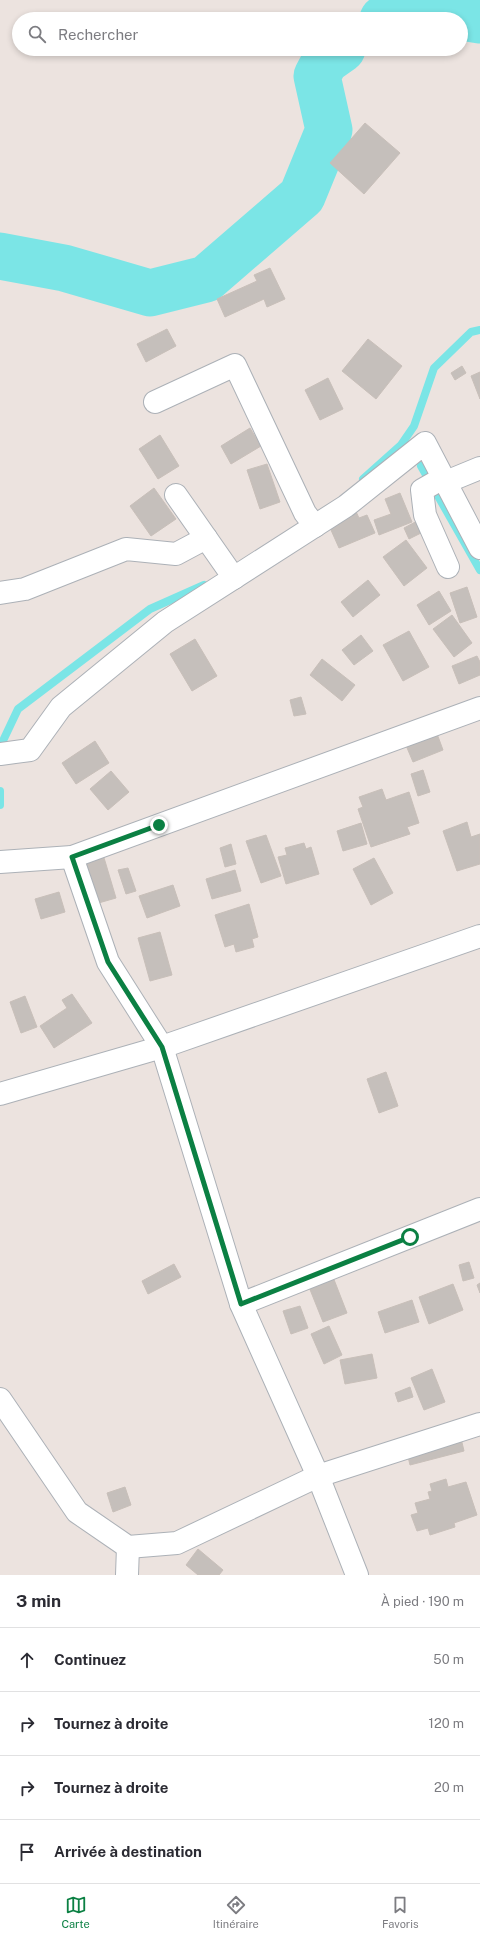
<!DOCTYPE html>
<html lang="fr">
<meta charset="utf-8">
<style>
:root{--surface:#fff;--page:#f2f2f3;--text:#2b2b33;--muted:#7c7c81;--line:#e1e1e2;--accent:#0b8043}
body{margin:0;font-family:"Public Sans",sans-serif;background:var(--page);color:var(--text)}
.stop{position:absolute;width:12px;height:12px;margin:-9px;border:3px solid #0b8043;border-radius:50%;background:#fff}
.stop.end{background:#0b8043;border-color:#fff;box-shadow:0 1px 4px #0008}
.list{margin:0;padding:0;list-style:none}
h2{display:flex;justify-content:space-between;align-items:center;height:52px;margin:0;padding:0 16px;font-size:17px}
h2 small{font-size:13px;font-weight:400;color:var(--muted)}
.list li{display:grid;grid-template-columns:26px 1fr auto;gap:12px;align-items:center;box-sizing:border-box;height:64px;padding:0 16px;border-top:1px solid var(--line)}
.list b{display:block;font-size:15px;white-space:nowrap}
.list em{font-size:13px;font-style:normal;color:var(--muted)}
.icon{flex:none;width:22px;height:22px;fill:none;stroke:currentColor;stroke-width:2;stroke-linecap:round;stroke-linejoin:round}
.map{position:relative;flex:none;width:480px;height:1575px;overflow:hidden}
.search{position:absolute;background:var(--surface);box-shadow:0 2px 6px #0003;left:12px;right:12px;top:12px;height:44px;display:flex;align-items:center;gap:10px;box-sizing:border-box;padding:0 14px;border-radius:22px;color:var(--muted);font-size:15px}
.sheet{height:308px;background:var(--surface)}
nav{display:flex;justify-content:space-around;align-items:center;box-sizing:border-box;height:56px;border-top:1px solid var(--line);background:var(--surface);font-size:11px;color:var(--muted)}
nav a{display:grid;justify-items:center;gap:2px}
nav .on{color:var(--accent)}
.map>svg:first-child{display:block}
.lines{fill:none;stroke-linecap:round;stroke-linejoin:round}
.stream{stroke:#7be5e6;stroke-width:8}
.river{stroke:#7be5e6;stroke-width:47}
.building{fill:#c5bfbb;stroke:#c8bfb9}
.minor-casing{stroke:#acb1b7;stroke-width:24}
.minor{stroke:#fff;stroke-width:22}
.route{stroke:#0b8043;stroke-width:5}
</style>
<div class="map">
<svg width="480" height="1575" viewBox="0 0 480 1575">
<rect width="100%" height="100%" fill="#ece3df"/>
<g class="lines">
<g class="stream">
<polyline points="421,466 480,570"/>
<polyline points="363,479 401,445 414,426 434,368 471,332 480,330"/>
<polyline points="0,747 18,709 150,609 204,585"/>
<polyline points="0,791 0,805"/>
</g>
<g class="river">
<polyline points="383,19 400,7 480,20"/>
<polyline points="0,256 64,268 150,293 206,279 302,196 329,130 317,76 325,61 342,49"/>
</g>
</g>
<g class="building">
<polygon points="365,123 400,153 364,194 330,163"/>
<polygon points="270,268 285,299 267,307 264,299 225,317 217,299 257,281 254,275"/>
<polygon points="167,329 176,346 146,362 137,344"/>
<polygon points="368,339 402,366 376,399 342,371"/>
<polygon points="462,366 466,373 455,380 451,373"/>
<polygon points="480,372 480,399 471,376"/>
<polygon points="328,378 343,409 320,420 305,390"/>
<polygon points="250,428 261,446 231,464 221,446"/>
<polygon points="160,435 179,466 158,479 139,449"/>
<polygon points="267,464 280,502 260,509 247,470"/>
<polygon points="154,488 176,519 151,536 130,506"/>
<polygon points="400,493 412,522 379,535 374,520 391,514 385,499"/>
<polygon points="352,503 359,518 367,515 375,533 339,548 327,521"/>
<polygon points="419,520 425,531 409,539 404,528"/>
<polygon points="406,540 427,568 404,586 383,557"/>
<polygon points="368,580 380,595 353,617 341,602"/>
<polygon points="467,587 477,617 460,623 450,593"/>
<polygon points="439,591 451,611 429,625 417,605"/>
<polygon points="452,615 472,643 454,657 433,629"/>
<polygon points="409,631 429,667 403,681 383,645"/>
<polygon points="361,635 373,651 354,665 342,650"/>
<polygon points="195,639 217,676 192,691 170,654"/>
<polygon points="477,656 480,662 480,675 459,684 452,666"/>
<polygon points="322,659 355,685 342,701 310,675"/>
<polygon points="301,697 306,714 294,716 290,700"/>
<polygon points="436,731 443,750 413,762 405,743"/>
<polygon points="95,741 109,763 76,784 62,763"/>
<polygon points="423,770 430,792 418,796 411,774"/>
<polygon points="111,771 129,792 108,810 90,789"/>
<polygon points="382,789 386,800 409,792 419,823 407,827 410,834 371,847 358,809 363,807 359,797"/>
<polygon points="467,822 471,837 480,834 480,864 457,871 443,831"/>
<polygon points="361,823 367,844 343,851 337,831"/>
<polygon points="266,835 281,876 261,883 246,841"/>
<polygon points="304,843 306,849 311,847 319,874 286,884 278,857 287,855 285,848"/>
<polygon points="231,844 236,864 225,867 220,848"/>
<polygon points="102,851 116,898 95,904 81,857"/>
<polygon points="374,858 393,893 371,905 353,869"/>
<polygon points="128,868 136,891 126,894 118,870"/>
<polygon points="235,870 241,891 212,899 206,879"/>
<polygon points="173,885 180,906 147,918 139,896"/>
<polygon points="59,892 65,912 41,919 35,899"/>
<polygon points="249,904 258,937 252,939 254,947 236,952 234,944 225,947 215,915"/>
<polygon points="160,932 172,975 150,981 138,938"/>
<polygon points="72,994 92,1023 54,1048 40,1026 67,1008 62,1000"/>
<polygon points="25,996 37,1027 21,1033 10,1002"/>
<polygon points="386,1072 398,1106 379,1113 367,1079"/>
<polygon points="469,1262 474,1278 463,1281 459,1265"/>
<polygon points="174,1264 181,1277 148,1294 142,1281"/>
<polygon points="333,1277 347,1313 323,1322 309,1287"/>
<polygon points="480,1283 480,1293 477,1285"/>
<polygon points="453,1284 463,1310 429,1324 419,1297"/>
<polygon points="412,1300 419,1322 385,1333 378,1312"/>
<polygon points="300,1306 308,1328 291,1334 283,1311"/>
<polygon points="329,1326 342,1355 324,1364 311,1334"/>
<polygon points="372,1354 377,1378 345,1384 340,1360"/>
<polygon points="432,1369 445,1402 424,1410 411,1378"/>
<polygon points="410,1387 413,1397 398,1402 395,1393"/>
<polygon points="460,1434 464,1451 410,1465 406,1448"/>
<polygon points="446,1479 448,1487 466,1482 477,1515 454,1523 455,1527 430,1535 428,1528 417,1531 411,1515 418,1513 415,1503 430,1499 428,1492 432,1491 430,1484"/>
<polygon points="125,1487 131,1505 113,1512 107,1493"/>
<polygon points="198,1549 223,1570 219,1575 198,1575 186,1565"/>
</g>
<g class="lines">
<g class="minor-casing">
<g id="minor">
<polyline points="155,402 235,365 305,513 315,526"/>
<polyline points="176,495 234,578"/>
<polyline points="448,567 425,515 422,490 436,482 446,482 480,468"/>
<polyline points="0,593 25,589 126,549 176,554 206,538"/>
<polyline points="0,754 30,750 61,707 165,622 346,506 425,443 480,548"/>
<polyline points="72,857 108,962 162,1047 241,1304 318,1476 357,1575"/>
<polyline points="0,862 72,857 480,708"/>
<polyline points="0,1094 162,1047 480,936"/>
<polyline points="241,1304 480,1209"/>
<polyline points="0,1399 77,1512 128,1547 177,1543 318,1476 480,1424"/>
<polyline points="127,1575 128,1547"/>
</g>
</g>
<use href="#minor" class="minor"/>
</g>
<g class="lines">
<polyline class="route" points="159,825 72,857 108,962 162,1047 241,1304 410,1237"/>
</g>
</svg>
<div class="stop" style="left:410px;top:1237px"></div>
<div class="stop end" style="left:159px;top:825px"></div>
<div class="search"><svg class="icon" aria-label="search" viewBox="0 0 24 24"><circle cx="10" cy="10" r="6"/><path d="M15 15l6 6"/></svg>Rechercher</div>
</div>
<section class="sheet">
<h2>3 min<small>À pied · 190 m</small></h2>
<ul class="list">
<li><svg class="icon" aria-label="ahead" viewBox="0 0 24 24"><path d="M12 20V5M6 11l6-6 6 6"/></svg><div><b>Continuez</b></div><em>50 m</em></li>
<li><svg class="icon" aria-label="right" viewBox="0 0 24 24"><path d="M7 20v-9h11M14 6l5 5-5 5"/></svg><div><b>Tournez à droite</b></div><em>120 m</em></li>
<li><svg class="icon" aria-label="right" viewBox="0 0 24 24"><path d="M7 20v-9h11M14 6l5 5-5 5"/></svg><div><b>Tournez à droite</b></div><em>20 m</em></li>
<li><svg class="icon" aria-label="arrive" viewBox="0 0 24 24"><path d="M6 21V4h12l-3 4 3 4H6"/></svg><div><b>Arrivée à destination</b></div></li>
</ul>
</section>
<nav>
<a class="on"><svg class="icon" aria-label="map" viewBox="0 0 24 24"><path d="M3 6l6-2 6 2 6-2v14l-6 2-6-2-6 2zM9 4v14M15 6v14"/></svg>Carte</a>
<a><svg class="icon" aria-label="directions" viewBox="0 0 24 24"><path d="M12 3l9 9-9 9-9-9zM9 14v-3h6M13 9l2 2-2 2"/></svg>Itinéraire</a>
<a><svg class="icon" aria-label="saved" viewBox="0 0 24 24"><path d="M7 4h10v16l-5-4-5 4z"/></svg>Favoris</a>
</nav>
